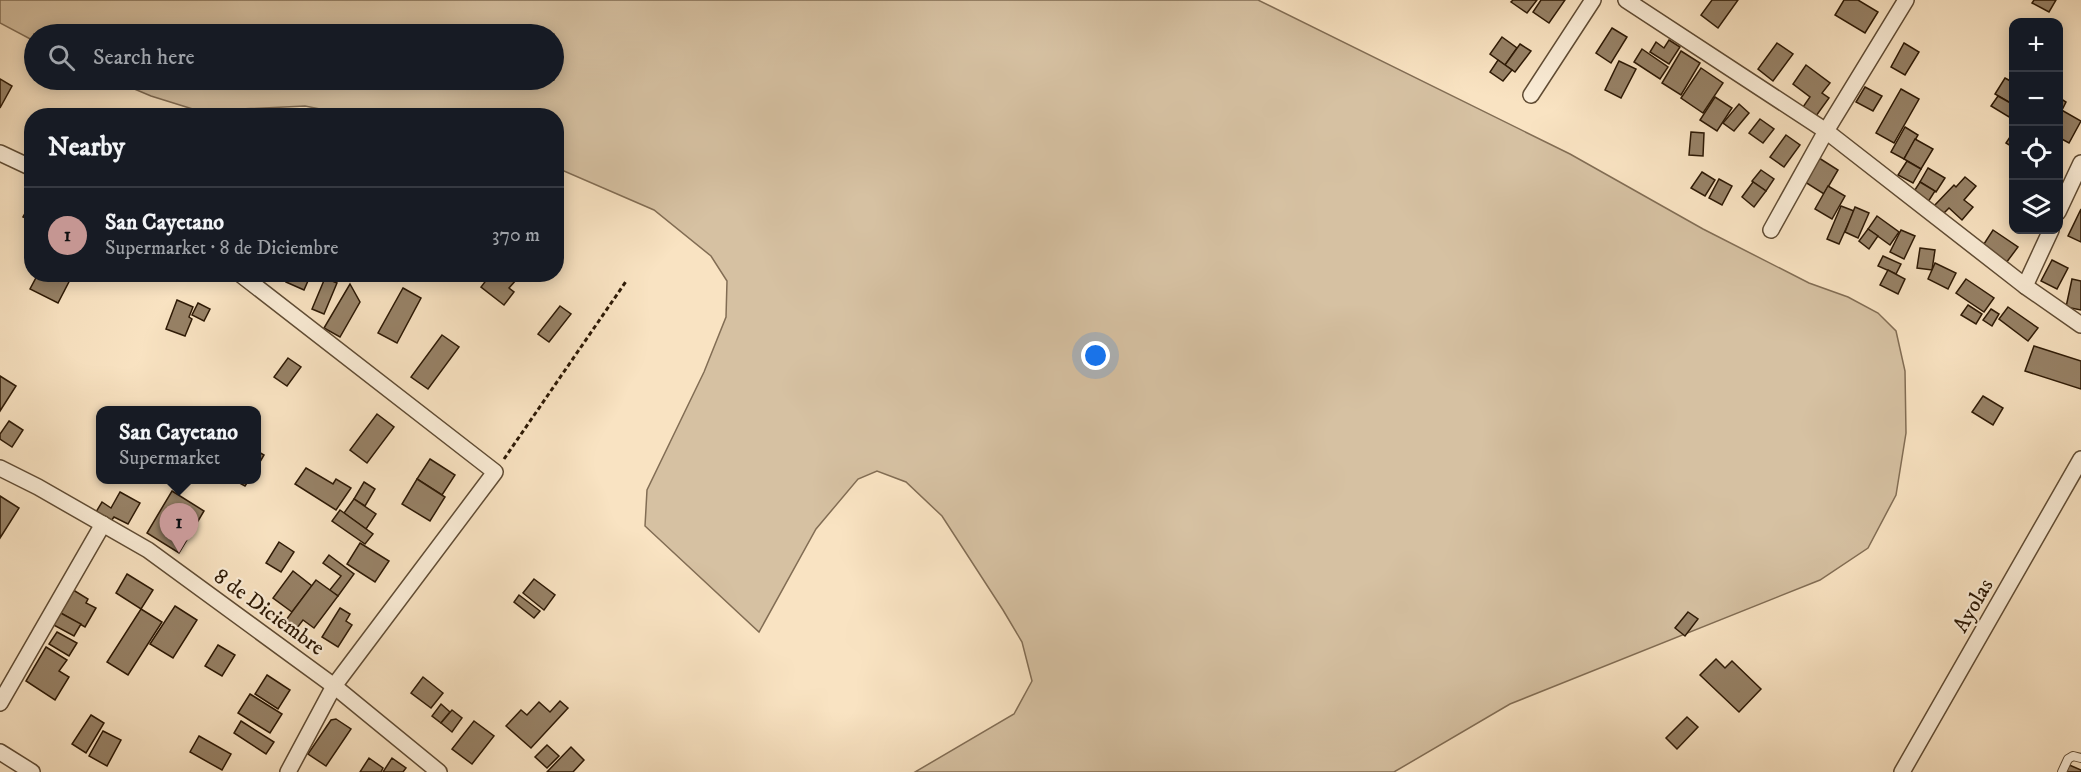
<!DOCTYPE html>
<meta charset="utf-8">
<style>
:root{--surface:#171b24;--page:#242831;--text:#f1f3f6;--muted:#9ea1a6;--line:#363941;--accent:#c59692}
body{margin:0;font-family:"IM FELL DW Pica",serif;background:var(--page);color:var(--text)}
.controls{position:absolute;right:18px;top:18px;display:grid;overflow:hidden;border-radius:12px;box-shadow:0 3px 15px #0003}
.controls button{width:54px;height:54px;display:grid;place-items:center;padding:0;border:0;border-bottom:2px solid var(--line);background:var(--surface);color:var(--text);font:30px sans-serif}
.you{position:absolute;left:1096px;top:356px;width:21px;height:21px;margin:-15px;border:4px solid #fff;border-radius:50%;background:#1a73e8;box-shadow:0 0 0 9px #1a73e833}
.badge{display:grid;place-items:center;width:39px;height:39px;border-radius:50%;background:var(--accent);color:#111;font-size:20px;font-weight:700}
.pin{position:absolute;translate:-50% -50px;filter:drop-shadow(0 2px 3px #0008)}
.pin::after{content:'';position:absolute;top:32px;width:21px;height:18px;background:inherit;clip-path:polygon(0 0,100% 0,50% 100%)}
.popup{position:absolute;left:96px;top:406px;width:165px;height:78px;box-sizing:border-box;display:grid;place-content:center;border-radius:12px;background:var(--surface);filter:drop-shadow(0 2px 4px #0005);font-size:20px;white-space:nowrap;color:var(--muted)}
.popup b{font-size:22px;color:var(--text)}
.popup::after{content:'';position:absolute;left:50%;top:100%;margin-left:-12px;border:12px solid transparent;border-top-color:var(--surface)}
.list{margin:0;padding:0;list-style:none}
h2{display:flex;justify-content:space-between;align-items:center;height:78px;margin:0;padding:0 24px;font-size:26px}
h2 small{font-size:20px;font-weight:400;color:var(--muted)}
.list li{display:grid;grid-template-columns:39px 1fr auto;gap:18px;align-items:center;box-sizing:border-box;height:96px;padding:0 24px;border-top:2px solid var(--line)}
.list b{display:block;font-size:22px;white-space:nowrap}
.list p{margin:0;font-size:20px;white-space:nowrap;color:var(--muted)}
.list em{font-size:20px;font-style:normal;color:var(--muted)}
.icon{flex:none;width:33px;height:33px;fill:none;stroke:currentColor;stroke-width:2;stroke-linecap:round;stroke-linejoin:round}
.map{position:relative;flex:none;width:2081px;height:772px;overflow:hidden}
.search{position:absolute;background:var(--surface);box-shadow:0 3px 15px #0003;left:24px;top:24px;width:540px;height:66px;display:flex;align-items:center;gap:15px;box-sizing:border-box;padding:0 21px;border-radius:33px;color:var(--muted);font-size:22px}
.panel{position:absolute;background:var(--surface);box-shadow:0 3px 15px #0003;left:24px;top:108px;width:540px;height:174px;border-radius:24px}
.map>svg:first-child{display:block}
.green{fill:#d6c1a2;stroke:#826d54;stroke-width:1.5}
.building{fill:#978267;stroke:#2d1905;stroke-width:1.5}
.lines{fill:none;stroke-linecap:round;stroke-linejoin:round}
.lane-casing{stroke:#604c34;stroke-width:10}
.street-casing{stroke:#604c34;stroke-width:18}
.path{stroke:#2d1905;stroke-width:3;stroke-dasharray:4.5 3;stroke-linecap:butt}
.lane{stroke:#fbedd7;stroke-width:8}
.street{stroke:#fbedd7;stroke-width:15}
.labels{text-anchor:middle;stroke-width:4.5;stroke-linejoin:round;paint-order:stroke}
.street-label{font-size:22px;fill:#2d1905;stroke:#fbedd7}
</style>
<div class="map">
<svg width="2081" height="772" viewBox="0 0 2081 772">
<rect width="100%" height="100%" fill="#f9e3c2"/>
<filter id="stains"><feTurbulence type="fractalNoise" baseFrequency=".00333" numOctaves="4"/><feColorMatrix values="0 0 0 0 .2 0 0 0 0 .09 0 0 0 0 .02 0 0 0 .5 -.17"/></filter>
<radialGradient id="worn" r=".72"><stop offset=".6" stop-color="#630" stop-opacity="0"/><stop offset="1" stop-color="#630" stop-opacity=".3"/></radialGradient>
<polygon class="green" points="0,0 1258,0 1570,154 1703,229 1809,283 1848,297 1878,313 1896,331 1905,371 1906,433 1896,495 1868,548 1820,580 1510,704 1394,772 915,772 1014,714 1032,681 1022,642 1003,610 942,516 906,482 877,471 858,479 816,529 759,632 645,526 647,490 704,372 726,317 727,281 711,256 654,210 557,168 556,116 355,116 305,106 199,111 151,96 113,80 554,80 554,34 34,34 34,41 0,23"/>
<g class="building">
<polygon points="1513,0 1537,0 1527,13 1511,2"/>
<polygon points="1541,0 1565,0 1549,23 1533,12"/>
<polygon points="1712,0 1738,0 1718,28 1701,15"/>
<polygon points="1844,0 1858,0 1878,12 1865,33 1835,15"/>
<polygon points="2034,0 2056,0 2049,12 2032,3"/>
<polygon points="1612,28 1627,37 1611,63 1596,53"/>
<polygon points="1502,37 1517,48 1505,65 1490,54"/>
<polygon points="1669,40 1680,47 1669,64 1650,52 1656,42 1664,48"/>
<polygon points="1777,43 1793,54 1773,81 1758,69"/>
<polygon points="1904,43 1919,52 1905,75 1891,67"/>
<polygon points="1520,44 1531,51 1515,72 1505,65"/>
<polygon points="1642,49 1668,67 1660,79 1634,62"/>
<polygon points="1681,51 1700,63 1681,95 1662,83"/>
<polygon points="1498,60 1512,70 1503,81 1490,72"/>
<polygon points="1619,61 1636,69 1621,98 1605,90"/>
<polygon points="1806,65 1830,83 1822,93 1829,98 1816,116 1803,107 1810,97 1793,84"/>
<polygon points="1701,68 1723,83 1703,113 1681,98"/>
<polygon points="2005,78 2014,83 2014,105 1995,94"/>
<polygon points="0,79 12,86 0,108"/>
<polygon points="1865,87 1882,96 1873,111 1856,102"/>
<polygon points="1901,89 1919,99 1894,143 1876,133"/>
<polygon points="1998,96 2014,105 2009,117 1991,106"/>
<polygon points="1715,97 1732,108 1717,131 1700,120"/>
<polygon points="2058,97 2066,102 2062,110 2058,108"/>
<polygon points="1739,104 1749,113 1734,131 1723,123"/>
<polygon points="2058,108 2081,121 2069,143 2058,137"/>
<polygon points="1760,119 1774,129 1763,143 1749,133"/>
<polygon points="1905,127 1918,135 1904,159 1891,152"/>
<polygon points="2014,131 2014,148 2006,143"/>
<polygon points="1691,132 1704,133 1703,156 1689,155"/>
<polygon points="1786,135 1800,145 1784,167 1770,157"/>
<polygon points="1915,139 1933,149 1921,169 1904,159"/>
<polygon points="1819,158 1838,170 1824,194 1805,182"/>
<polygon points="1907,161 1921,169 1913,183 1898,175"/>
<polygon points="1928,168 1945,178 1936,192 1920,182"/>
<polygon points="1761,170 1774,179 1766,191 1752,181"/>
<polygon points="1702,172 1715,180 1705,196 1691,188"/>
<polygon points="1965,177 1976,186 1964,200 1973,207 1962,220 1949,208 1943,214 1934,206 1954,185 1956,187"/>
<polygon points="1719,179 1732,186 1722,205 1709,198"/>
<polygon points="1753,182 1766,191 1754,207 1742,197"/>
<polygon points="1920,182 1935,191 1928,202 1913,193"/>
<polygon points="1828,186 1845,196 1832,219 1815,209"/>
<polygon points="32,201 32,221 23,217"/>
<polygon points="1841,206 1854,211 1839,244 1827,239"/>
<polygon points="1855,207 1869,213 1858,238 1845,232"/>
<polygon points="2081,209 2081,242 2068,236"/>
<polygon points="1877,216 1899,232 1890,245 1868,229"/>
<polygon points="1868,229 1878,236 1869,249 1859,241"/>
<polygon points="1901,230 1915,236 1904,259 1890,252"/>
<polygon points="1993,230 2018,247 2006,263 1982,247"/>
<polygon points="1920,248 1935,250 1932,270 1917,268"/>
<polygon points="1883,256 1901,264 1896,274 1878,266"/>
<polygon points="2052,260 2068,268 2057,289 2041,281"/>
<polygon points="1935,263 1956,273 1948,289 1928,279"/>
<polygon points="1888,270 1905,279 1898,294 1880,285"/>
<polygon points="38,274 73,274 58,303 30,289"/>
<polygon points="289,274 311,274 304,290 286,282"/>
<polygon points="491,274 509,274 516,280 509,288 514,292 504,305 481,287"/>
<polygon points="325,278 337,283 324,314 312,309"/>
<polygon points="1966,279 1994,298 1984,312 1956,293"/>
<polygon points="2072,279 2081,281 2081,310 2066,307"/>
<polygon points="350,284 360,302 340,337 324,328"/>
<polygon points="403,288 421,298 397,343 378,333"/>
<polygon points="177,300 193,307 189,317 192,319 185,336 166,329"/>
<polygon points="198,303 210,309 204,321 192,315"/>
<polygon points="1968,305 1982,314 1976,324 1961,315"/>
<polygon points="560,306 571,314 549,342 538,334"/>
<polygon points="2008,307 2038,328 2028,341 1999,319"/>
<polygon points="1991,309 1999,314 1992,326 1983,320"/>
<polygon points="442,335 459,347 428,389 411,377"/>
<polygon points="2034,346 2081,361 2081,389 2025,371"/>
<polygon points="288,358 301,367 287,386 274,377"/>
<polygon points="0,376 16,386 0,411"/>
<polygon points="1983,396 2003,408 1993,425 1972,412"/>
<polygon points="377,414 394,427 367,463 350,450"/>
<polygon points="9,421 23,430 12,447 0,439 0,434"/>
<polygon points="257,451 264,455 257,467"/>
<polygon points="430,459 455,475 442,495 417,479"/>
<polygon points="306,468 333,484 336,479 351,488 336,510 295,484"/>
<polygon points="417,479 445,497 430,521 402,504"/>
<polygon points="234,480 249,480 245,486"/>
<polygon points="364,482 375,489 365,506 354,499"/>
<polygon points="172,491 204,511 179,553 147,533"/>
<polygon points="120,492 140,503 128,524 114,517 111,521 96,512 102,502 111,508"/>
<polygon points="0,496 19,508 0,538"/>
<polygon points="354,499 376,514 366,529 344,513"/>
<polygon points="340,510 373,534 365,544 332,521"/>
<polygon points="279,542 294,552 281,572 266,563"/>
<polygon points="360,543 389,561 375,582 347,564"/>
<polygon points="329,555 354,574 338,596 329,591 341,576 323,563"/>
<polygon points="293,571 312,586 292,612 273,598"/>
<polygon points="127,574 153,590 141,609 116,593"/>
<polygon points="534,579 555,595 544,610 523,593"/>
<polygon points="316,580 338,596 314,628 303,620 297,628 286,620"/>
<polygon points="70,588 88,599 86,603 96,608 85,627 57,611"/>
<polygon points="519,595 540,611 534,618 514,602"/>
<polygon points="175,606 197,620 173,658 150,644"/>
<polygon points="340,608 350,614 346,621 352,625 338,647 322,637"/>
<polygon points="141,609 162,622 128,675 107,662"/>
<polygon points="57,611 81,624 74,636 50,623"/>
<polygon points="1688,612 1698,619 1685,636 1675,628"/>
<polygon points="57,632 77,643 69,656 49,644"/>
<polygon points="218,645 235,655 222,676 205,666"/>
<polygon points="46,647 67,660 59,671 69,677 55,700 26,681"/>
<polygon points="1716,659 1725,668 1732,661 1761,689 1739,712 1700,675"/>
<polygon points="267,675 290,690 278,709 255,694"/>
<polygon points="423,677 443,693 431,708 411,693"/>
<polygon points="250,694 282,714 270,733 238,713"/>
<polygon points="560,701 568,708 531,748 506,726 521,710 527,715 539,702 550,712"/>
<polygon points="441,704 450,712 441,723 432,716"/>
<polygon points="452,710 462,718 452,732 441,723"/>
<polygon points="91,715 104,723 86,753 72,744"/>
<polygon points="1687,717 1698,727 1677,749 1666,738"/>
<polygon points="336,719 351,729 326,766 308,754 331,720"/>
<polygon points="241,721 274,742 266,754 234,733"/>
<polygon points="474,721 494,736 472,764 452,749"/>
<polygon points="103,731 121,740 107,766 89,756"/>
<polygon points="199,736 231,754 222,770 190,752"/>
<polygon points="547,745 559,756 547,768 535,757"/>
<polygon points="571,747 584,760 573,772 547,772"/>
<polygon points="369,758 383,768 381,772 360,772"/>
<polygon points="392,758 406,768 403,772 383,772"/>
<polygon points="2067,764 2081,770 2081,772 2063,772"/>
</g>
<g class="lines">
<g class="lane-casing">
<polyline id="lane" points="2062,772 2068,759 2073,756 2081,758"/>
</g>
<g class="street-casing">
<g id="street">
<polyline points="1626,0 1826,131 2025,286 2081,325"/>
<polyline points="1531,95 1593,0"/>
<polyline points="0,153 32,168"/>
<polyline points="2058,212 2081,163"/>
<polyline points="1771,230 1826,131 1906,0"/>
<polyline points="240,274 495,472 334,686 288,772"/>
<polyline points="2025,286 2051,230"/>
<polyline points="0,468 38,487 148,550 334,686 439,772"/>
<polyline points="0,703 103,524"/>
<polyline points="0,752 32,772"/>
<polyline points="1902,772 2081,459"/>
</g>
</g>
<polyline class="path" points="504,459 627,280"/>
<use href="#lane" class="lane"/>
<use href="#street" class="street"/>
</g>
<g class="labels">
<g class="street-label">
<text transform="translate(1972 605) rotate(-60)" y="8">Ayolas</text>
<text transform="translate(270 611) rotate(36)" y="8">8 de Diciembre</text>
</g>
</g>
<rect width="100%" height="100%" filter="url(#stains)"/>
<rect width="100%" height="100%" fill="url(#worn)"/>
</svg>
<div class="controls">
<button>+</button>
<button>−</button>
<button><svg class="icon" aria-label="locate" viewBox="0 0 24 24"><circle cx="12" cy="12" r="6"/><path d="M12 2v4M12 18v4M2 12h4M18 12h4"/></svg></button>
<button><svg class="icon" aria-label="layers" viewBox="0 0 24 24"><path d="M12 4l9 5-9 5-9-5zM3 14l9 5 9-5"/></svg></button>
</div>
<div class="you"></div>
<div class="pin badge" style="left:179px;top:553px">1</div>
<div class="popup"><b>San Cayetano</b>Supermarket</div>
<div class="search"><svg class="icon" aria-label="search" viewBox="0 0 24 24"><circle cx="10" cy="10" r="6"/><path d="M15 15l6 6"/></svg>Search here</div>
<section class="panel">
<h2>Nearby<small></small></h2>
<ul class="list">
<li><span class="badge">1</span><div><b>San Cayetano</b><p>Supermarket · 8 de Diciembre</p></div><em>370 m</em></li>
</ul>
</section>
</div>
